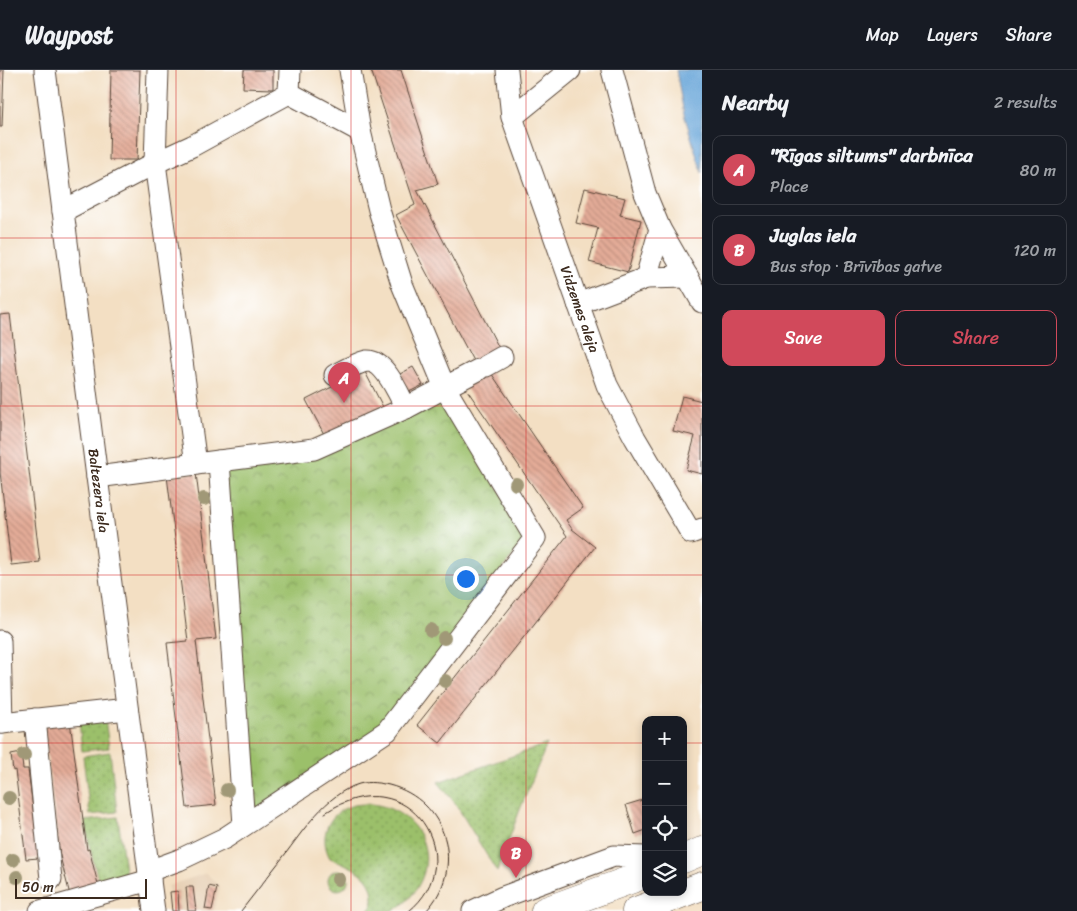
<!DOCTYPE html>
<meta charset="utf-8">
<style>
:root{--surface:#171b24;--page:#242831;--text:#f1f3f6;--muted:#9ea1a6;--line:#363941;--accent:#d1495b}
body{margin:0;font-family:Sriracha,sans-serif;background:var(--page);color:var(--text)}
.controls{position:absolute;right:15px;bottom:15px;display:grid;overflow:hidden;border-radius:10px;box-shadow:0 2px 8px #0003}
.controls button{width:45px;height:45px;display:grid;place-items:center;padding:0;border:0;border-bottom:1px solid var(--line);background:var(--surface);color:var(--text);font:25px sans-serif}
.scale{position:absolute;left:15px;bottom:12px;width:132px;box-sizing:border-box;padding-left:5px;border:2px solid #3b2a1e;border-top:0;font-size:14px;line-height:18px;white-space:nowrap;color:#3b2a1e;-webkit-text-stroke:4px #fff;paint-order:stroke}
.you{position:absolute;left:465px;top:508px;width:18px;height:18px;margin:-12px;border:4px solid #fff;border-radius:50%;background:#1a73e8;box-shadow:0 0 0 8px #1a73e833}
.badge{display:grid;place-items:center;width:32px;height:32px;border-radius:50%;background:var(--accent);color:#fff;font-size:16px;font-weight:700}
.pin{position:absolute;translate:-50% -41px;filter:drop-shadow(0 1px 2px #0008)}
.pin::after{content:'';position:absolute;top:26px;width:18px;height:15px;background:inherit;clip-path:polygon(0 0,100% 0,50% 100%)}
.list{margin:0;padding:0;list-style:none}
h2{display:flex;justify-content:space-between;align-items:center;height:65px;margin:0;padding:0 20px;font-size:21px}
h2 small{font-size:16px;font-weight:400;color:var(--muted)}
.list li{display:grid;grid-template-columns:32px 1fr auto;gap:15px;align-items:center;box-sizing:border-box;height:70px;margin:0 10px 10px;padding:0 10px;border:1px solid var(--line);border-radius:10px}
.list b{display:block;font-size:19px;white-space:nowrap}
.list p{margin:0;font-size:16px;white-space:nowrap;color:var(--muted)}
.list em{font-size:16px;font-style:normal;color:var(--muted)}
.actions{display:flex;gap:10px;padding:15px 20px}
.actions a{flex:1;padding:11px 0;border:1px solid var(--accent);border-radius:10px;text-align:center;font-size:18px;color:var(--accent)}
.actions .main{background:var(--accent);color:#fff}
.icon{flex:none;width:28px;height:28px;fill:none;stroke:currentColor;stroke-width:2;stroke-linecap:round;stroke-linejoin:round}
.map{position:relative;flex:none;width:702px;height:841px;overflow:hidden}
header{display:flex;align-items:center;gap:30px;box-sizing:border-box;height:70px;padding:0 25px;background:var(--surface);border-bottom:1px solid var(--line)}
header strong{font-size:24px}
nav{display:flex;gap:28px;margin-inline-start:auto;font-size:18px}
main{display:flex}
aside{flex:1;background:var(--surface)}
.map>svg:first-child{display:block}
.built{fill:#e7d0b5}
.grass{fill:url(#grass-dots);stroke:#6b7544}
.park{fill:url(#park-crowns);stroke:#6b7544}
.water{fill:#66a4d8;stroke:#50677b}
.building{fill:url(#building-back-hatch)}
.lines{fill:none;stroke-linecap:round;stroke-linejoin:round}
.minor-casing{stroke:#574537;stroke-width:23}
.highway-casing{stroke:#574537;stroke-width:29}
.minor{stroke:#fff;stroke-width:21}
.highway{stroke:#fff;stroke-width:28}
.tram{stroke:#3b2a1e;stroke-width:1}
.tree{fill:#a09877}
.grid{fill:none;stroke:#d62828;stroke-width:1;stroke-opacity:0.55}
.labels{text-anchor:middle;stroke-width:4.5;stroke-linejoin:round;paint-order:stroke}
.street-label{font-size:14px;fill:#3b2a1e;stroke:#fff}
</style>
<header>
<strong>Waypost</strong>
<nav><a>Map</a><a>Layers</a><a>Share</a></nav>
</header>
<main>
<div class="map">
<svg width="702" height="841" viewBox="0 0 702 841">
<defs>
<pattern id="grass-dots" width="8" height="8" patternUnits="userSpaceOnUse" patternTransform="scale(1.25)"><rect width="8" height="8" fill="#9bc06a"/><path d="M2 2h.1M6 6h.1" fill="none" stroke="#809c57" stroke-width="1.8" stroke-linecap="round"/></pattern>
<pattern id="park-crowns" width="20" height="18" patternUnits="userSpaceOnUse" patternTransform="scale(1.25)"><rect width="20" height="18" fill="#9bc06a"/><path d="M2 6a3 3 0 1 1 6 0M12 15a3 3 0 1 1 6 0" fill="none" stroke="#809c57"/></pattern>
<pattern id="building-back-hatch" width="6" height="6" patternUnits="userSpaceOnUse" patternTransform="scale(1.25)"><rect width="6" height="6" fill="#e4ac98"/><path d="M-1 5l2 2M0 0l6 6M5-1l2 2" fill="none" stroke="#ba8c7b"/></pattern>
</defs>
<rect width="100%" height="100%" fill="#fff"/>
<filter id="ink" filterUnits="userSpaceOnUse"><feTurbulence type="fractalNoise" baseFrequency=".02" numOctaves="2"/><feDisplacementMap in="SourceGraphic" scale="10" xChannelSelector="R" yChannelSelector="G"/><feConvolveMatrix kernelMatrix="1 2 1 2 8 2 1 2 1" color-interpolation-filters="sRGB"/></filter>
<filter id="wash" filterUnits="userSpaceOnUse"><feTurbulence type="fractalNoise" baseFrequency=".0096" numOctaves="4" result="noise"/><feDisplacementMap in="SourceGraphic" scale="20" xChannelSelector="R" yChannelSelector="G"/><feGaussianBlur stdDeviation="1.12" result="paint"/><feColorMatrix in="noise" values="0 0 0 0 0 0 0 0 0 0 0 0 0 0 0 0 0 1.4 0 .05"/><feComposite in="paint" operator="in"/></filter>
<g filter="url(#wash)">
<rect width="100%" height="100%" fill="#f3dfc3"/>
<polygon class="built" points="206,803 220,817 214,841 171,841 168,816"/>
<g class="grass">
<polygon points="105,649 109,678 82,681 79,650"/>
<polygon points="547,674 519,742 497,802 455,733 438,712"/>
<polygon points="110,682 117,742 90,745 83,686"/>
<path d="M372,734C418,740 443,786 412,825C407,831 399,839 391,841C383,841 375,841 367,841C372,837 373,834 373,828C373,803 349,796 330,788C317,765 330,740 355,735C360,734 366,734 372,734Z"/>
<polygon points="118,747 126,808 101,820 90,779 85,751"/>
<circle cx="338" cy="810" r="10"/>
</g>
<polygon class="park" points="444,325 527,467 384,655 250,745 224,397 319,383"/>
<polygon class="water" points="676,0 702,0 702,103 684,44"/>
<g id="blocks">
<g class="building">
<polygon points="0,0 4,0 2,57 0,57"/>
<polygon points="111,0 140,0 137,90 109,90"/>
<polygon points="244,0 273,0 273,19 243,18"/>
<polygon points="371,0 401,0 438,114 417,120 500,280 489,300 583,438 566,450 572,459 595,477 440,673 417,655 567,466 465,317 481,306 396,145 415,135"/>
<polygon points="585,118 625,128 620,145 641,150 628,202 589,192 598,158 576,153"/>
<polygon points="10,244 40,492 11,495 0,402 0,245"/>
<polygon points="413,297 423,315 409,322 400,304"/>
<polygon points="363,298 383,337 325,366 306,330 350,308"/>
<polygon points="682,326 702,331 702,404 686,400 695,366 673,361"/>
<polygon points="196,403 216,569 196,571 216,735 187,738 167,573 188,571 167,406"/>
<polygon points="70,651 87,780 89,779 99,818 70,825 60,786 43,654"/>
<polygon points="21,683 23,699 28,699 39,788 26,789 15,700 13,701 11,685"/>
<polygon points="646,729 646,760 635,764 626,735"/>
<polygon points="209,816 217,818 212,840 205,839"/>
<polygon points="186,817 193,817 196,841 188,841"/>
<polygon points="178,821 179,841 172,841 170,822"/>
</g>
</g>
</g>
<g filter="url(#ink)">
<use href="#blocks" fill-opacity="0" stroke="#574537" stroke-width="1"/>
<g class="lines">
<g class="minor-casing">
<g id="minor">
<path id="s1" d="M45,0L97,407L154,841"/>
<polyline points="158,0 155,93 196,394"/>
<path id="s2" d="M507,0L512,47L607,315L635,368L691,463L702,459"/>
<polyline points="612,0 645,123 660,159 702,232"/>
<polyline points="289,23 290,0"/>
<polyline points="512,47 570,0"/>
<polyline points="63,141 155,93 192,76 289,23 360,61"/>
<polyline points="646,208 660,159"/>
<polyline points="578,234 646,208 688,207"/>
<polyline points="486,296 502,287"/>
<path d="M335,305C343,301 359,292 367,291C385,290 399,325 406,338"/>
<polyline points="219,391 314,379 406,338 478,300"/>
<polyline points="97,407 219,391 244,755"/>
<polyline points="0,571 2,653 0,653"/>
<polyline points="35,649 51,809"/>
<polyline points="2,653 127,639"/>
<polyline points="149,801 179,790 225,768 387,661 535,468 445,318 402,214 379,140 360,61 350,0"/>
<polyline points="40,841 150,810"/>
<polyline points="473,841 503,827 614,786 646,787"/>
</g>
</g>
<g class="highway-casing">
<g id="highway">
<polyline points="683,789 702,781"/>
<polyline points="545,841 646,804"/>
<polyline points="636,841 702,816"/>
</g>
</g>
<use href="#minor" class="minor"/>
<use href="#highway" class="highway"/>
<g class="tram">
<path d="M325,743C409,686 473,790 409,841"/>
<path d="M241,841C255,823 269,805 283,787C303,761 326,724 359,714C369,711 380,713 389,715C447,730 467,798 426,841"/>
</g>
</g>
<g class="tree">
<circle cx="516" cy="414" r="7"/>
<circle cx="204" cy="429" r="7"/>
<circle cx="431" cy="560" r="7"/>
<circle cx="444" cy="568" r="7"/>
<circle cx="445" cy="611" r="7"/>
<circle cx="24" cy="685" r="7"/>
<circle cx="227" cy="720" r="7"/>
<circle cx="9" cy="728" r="7"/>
<circle cx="13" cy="790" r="7"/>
<circle cx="17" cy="807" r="7"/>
<circle cx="338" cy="809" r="7"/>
</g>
</g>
<path class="grid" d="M176,0V841M351,0V841M526,0V841M0,168H702M0,336H702M0,505H702M0,673H646M683,673H702"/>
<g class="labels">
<g class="street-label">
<text dy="5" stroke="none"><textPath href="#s2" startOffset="251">Vidzemes aleja</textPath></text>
<text dy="5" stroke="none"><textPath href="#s1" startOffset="424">Baltezera iela</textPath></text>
</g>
</g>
</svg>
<div class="controls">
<button>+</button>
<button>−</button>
<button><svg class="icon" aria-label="locate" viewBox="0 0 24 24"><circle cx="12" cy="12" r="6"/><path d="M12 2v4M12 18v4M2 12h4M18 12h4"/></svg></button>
<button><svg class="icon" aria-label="layers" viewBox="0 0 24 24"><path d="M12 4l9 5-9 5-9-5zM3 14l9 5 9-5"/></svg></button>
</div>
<div class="scale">50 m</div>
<div class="you"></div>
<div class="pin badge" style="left:344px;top:333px">A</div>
<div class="pin badge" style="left:516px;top:808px">B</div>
</div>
<aside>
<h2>Nearby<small>2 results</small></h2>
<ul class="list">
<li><span class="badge">A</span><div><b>&quot;Rīgas siltums&quot; darbnīca</b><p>Place</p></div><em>80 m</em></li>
<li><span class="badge">B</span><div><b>Juglas iela</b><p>Bus stop · Brīvības gatve</p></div><em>120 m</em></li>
</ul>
<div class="actions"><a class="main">Save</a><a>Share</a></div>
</aside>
</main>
